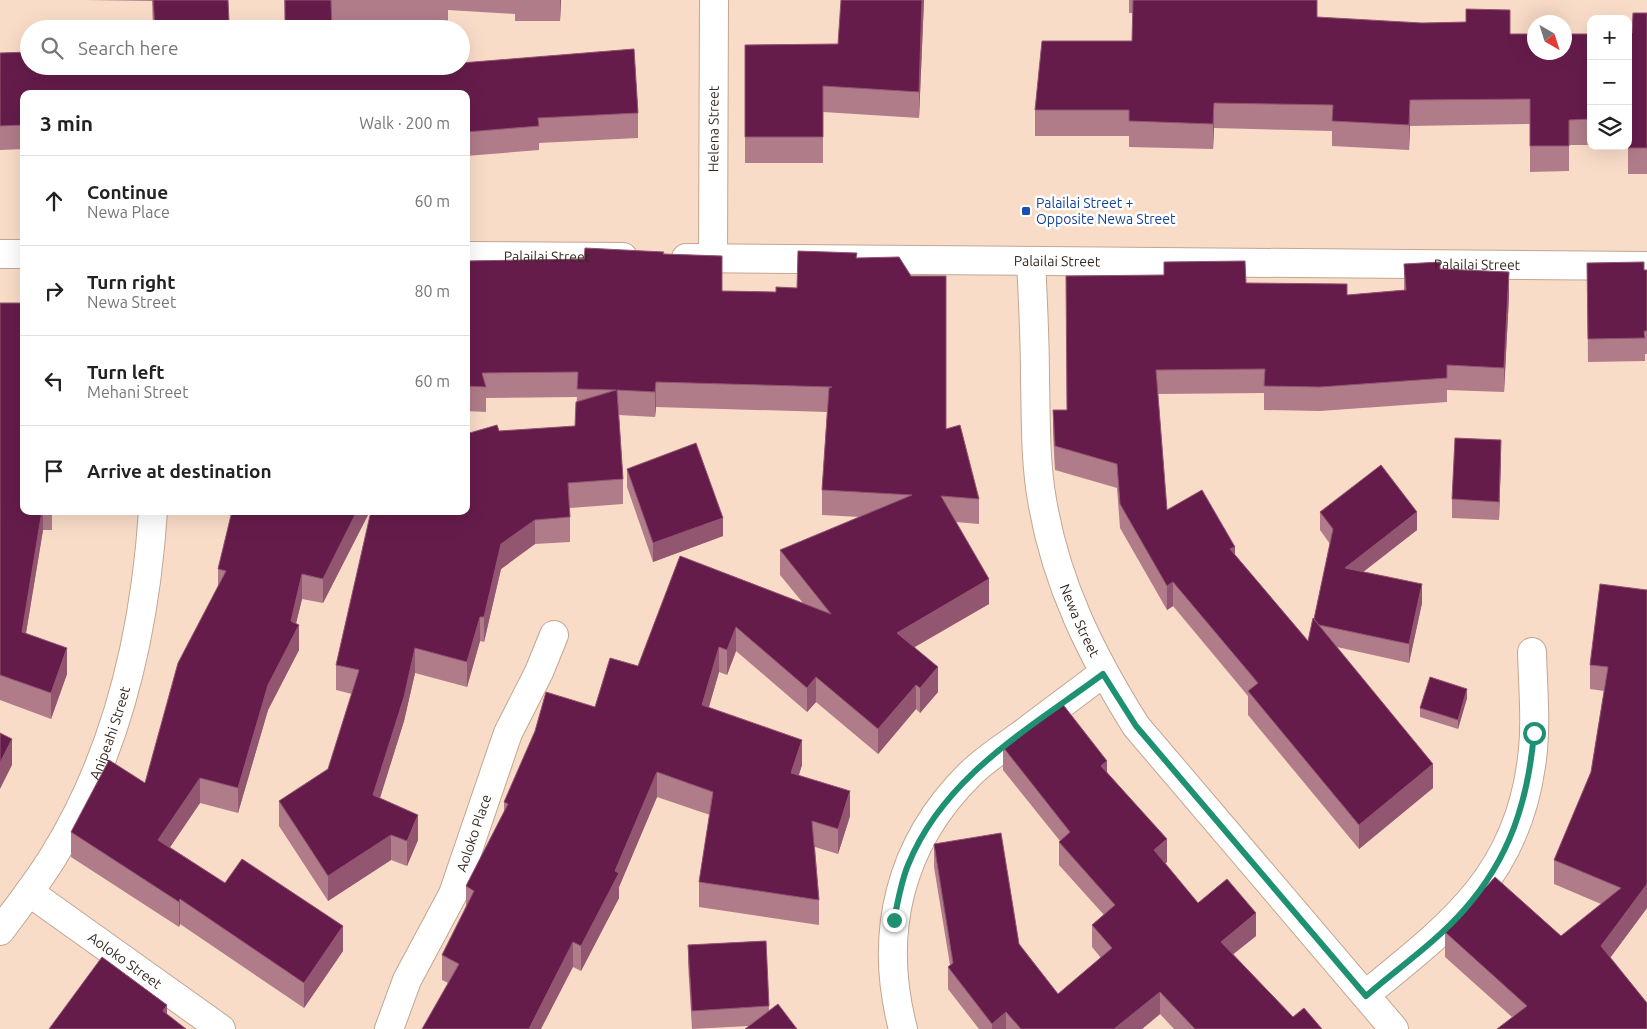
<!DOCTYPE html>
<meta charset="utf-8">
<style>
:root{--surface:#fff;--page:#f2f2f2;--text:#222;--muted:#767676;--line:#e0e0e0}
body{margin:0;font-family:Ubuntu,sans-serif;background:var(--page);color:var(--text)}
.controls{position:absolute;right:15px;top:15px;display:grid;overflow:hidden;border-radius:10px;box-shadow:0 5px 20px #0002}
.controls button{width:45px;height:45px;display:grid;place-items:center;padding:0;border:0;border-bottom:1px solid var(--line);background:var(--surface);color:var(--text);font:25px sans-serif}
.compass{position:absolute;left:1527px;top:15px;width:45px;height:45px;border-radius:50%;background:var(--surface);box-shadow:0 5px 20px #0002;rotate:141deg}
.stop{position:absolute;width:15px;height:15px;margin:-11px;border:4px solid #1f9173;border-radius:50%;background:#fff}
.stop.end{background:#1f9173;border-color:#fff;box-shadow:0 1px 5px #0008}
.list{margin:0;padding:0;list-style:none}
h2{display:flex;justify-content:space-between;align-items:center;height:65px;margin:0;padding:0 20px;font-size:21px}
h2 small{font-size:16px;font-weight:400;color:var(--muted)}
.list li{display:grid;grid-template-columns:32px 1fr auto;gap:15px;align-items:center;box-sizing:border-box;height:90px;padding:0 20px;border-top:1px solid var(--line)}
.list b{display:block;font-size:19px;white-space:nowrap}
.list p{margin:0;font-size:16px;white-space:nowrap;color:var(--muted)}
.list em{font-size:16px;font-style:normal;color:var(--muted)}
.icon{flex:none;width:28px;height:28px;fill:none;stroke:currentColor;stroke-width:2;stroke-linecap:round;stroke-linejoin:round}
.map{position:relative;flex:none;width:1647px;height:1029px;overflow:hidden}
.search{position:absolute;background:var(--surface);box-shadow:0 5px 20px #0002;left:20px;top:20px;width:450px;height:55px;display:flex;align-items:center;gap:12px;box-sizing:border-box;padding:0 18px;border-radius:28px;color:var(--muted);font-size:19px}
.panel{position:absolute;background:var(--surface);box-shadow:0 5px 20px #0002;left:20px;top:90px;width:450px;height:425px;border-radius:10px}
.map>svg:first-child{display:block}
.lines{fill:none;stroke-linecap:round;stroke-linejoin:round}
.street-casing{stroke:#c1a693;stroke-width:30}
.secondary-casing{stroke:#c1a693;stroke-width:30}
.street{stroke:#fff;stroke-width:28}
.secondary{stroke:#fff;stroke-width:28}
.wall{fill:#b07c8a}
.shaded-wall{fill:#925670}
.building{fill:#661c4b;stroke:#925670}
.route{stroke:#1f9173;stroke-width:6}
.transit-dot{fill:#1a4fb4;stroke:#fff;stroke-width:2}
.labels{text-anchor:middle;stroke-width:5;stroke-linejoin:round;paint-order:stroke}
.street-label{font-size:14px;fill:#352a22;stroke:#fff}
.transit-label{font-size:14px;fill:#164399;stroke:#fff;text-anchor:start}
</style>
<div class="map">
<svg width="1647" height="1029" viewBox="0 0 1647 1029">
<rect width="100%" height="100%" fill="#f9dcc8"/>
<g class="lines">
<g class="street-casing">
<g id="street">
<path id="s1" d="M713,258L714,0"/>
<path id="s2" d="M1031,261C1033,300 1035,339 1035,379C1036,419 1035,460 1042,500C1056,584 1091,654 1136,726L1394,1029"/>
<path id="s3" d="M29,892L221,1029"/>
<path d="M1365,995C1447,928 1515,879 1531,766C1537,728 1533,690 1532,652"/>
<path id="s4" d="M389,1029L407,980L453,894L508,733L539,672L554,635"/>
<path d="M903,1029C878,934 899,844 970,774C985,759 1004,747 1021,735C1048,714 1076,694 1103,673"/>
</g>
</g>
<g class="secondary-casing">
<g id="secondary">
<polyline points="0,254 24,254"/>
<path id="s5" d="M466,256L623,257"/>
<path id="s6" d="M686,258L1647,266"/>
<path id="s7" d="M0,931C18,907 37,883 53,857C118,753 145,632 153,511"/>
</g>
</g>
<use href="#street" class="street"/>
<use href="#secondary" class="secondary"/>
</g>
<g class="wall">
<polygon points="86,0 228,0 229,22 285,21 284,0 561,0 560,21 515,21 515,14 448,10 448,21 331,21 332,29 153,29 152,1"/>
<polygon points="924,0 919,118 823,112 823,163 745,163 745,45 838,44"/>
<polygon points="1129,0 1317,0 1317,17 1510,34 1591,34 1591,145 1569,145 1569,171 1530,172 1530,124 1410,126 1409,150 1332,146 1332,131 1214,128 1213,149 1129,147 1129,136 1035,136 1035,110 1132,41 1133,13 1129,13"/>
<polygon points="1647,13 1647,174 1628,174 1628,33 1632,33"/>
<polygon points="634,49 638,113 638,138 539,143 539,150 466,156 466,94 24,94 24,149 0,150 0,53 29,52 29,66 461,66 461,63"/>
<polygon points="664,254 722,256 722,291 776,292 797,288 857,258 946,429 979,499 979,524 956,522 989,604 915,647 938,692 920,713 916,709 878,754 816,702 807,712 736,651 727,675 719,672 709,707 802,765 799,775 850,816 838,854 815,847 819,900 819,925 699,907 699,882 710,815 657,797 619,887 619,898 581,971 573,967 448,983 442,980 442,955 466,908 466,886 504,812 504,802 595,707 638,666 680,556 803,603 780,575 780,550 860,517 822,515 822,490 827,412 656,407 655,417 619,415 623,479 623,504 570,508 570,542 535,544 501,569 484,642 480,641 467,687 415,673 404,721 380,798 418,840 407,866 391,860 328,901 279,826 279,801 328,769 352,694 336,690 336,665 499,431 575,426 577,397 486,398 486,412 466,411 466,261 584,259"/>
<polygon points="1587,263 1647,270 1647,354 1645,354 1645,361 1588,362"/>
<polygon points="1404,264 1440,269 1509,296 1504,392 1447,390 1447,402 1320,411 1264,410 1264,393 1158,394 1167,510 1235,555 1308,641 1314,619 1330,544 1320,530 1320,512 1417,530 1363,572 1422,603 1409,663 1337,647 1433,788 1359,849 1248,715 1248,696 1173,606 1167,610 1120,528 1117,488 1055,470 1053,434 1053,410 1067,410 1246,283 1347,295 1404,290"/>
<polygon points="0,303 24,511 52,511 52,530 43,530 26,633 67,674 51,719 0,700"/>
<polygon points="1501,458 1499,520 1452,518 1452,499"/>
<polygon points="627,469 723,536 653,562 627,487"/>
<polygon points="232,511 370,511 323,603 302,599 296,623 299,650 268,710 238,813 200,803 170,847 225,883 343,951 304,1008 180,924 179,927 71,857 71,832 145,783 218,586 218,569"/>
<polygon points="1647,590 1647,908 1610,958 1512,1017 1445,957 1445,932 1561,936 1601,904 1554,884 1554,860 1591,772 1604,691 1590,689 1590,665"/>
<polygon points="1467,698 1458,729 1420,717 1420,708"/>
<polygon points="1003,747 1107,772 1167,862 1165,863 1198,903 1256,936 1233,954 1293,1017 1322,1029 1174,1029 1160,1014 1142,1029 979,1029 948,989 948,967 950,965 934,867 934,844 1019,944 1058,994 1101,958 1092,947 1092,925 1104,915 1059,865 1059,842 1060,841 1003,770"/>
<polygon points="766,941 769,1011 749,1026 692,1029 688,964 688,945"/>
</g>
<g class="shaded-wall">
<polygon points="560,0 561,0 560,21"/>
<polygon points="922,0 924,0 919,118 919,92"/>
<polygon points="1410,100 1410,126 1409,150 1409,125"/>
<polygon points="1214,103 1214,128 1213,149 1213,124"/>
<polygon points="1509,272 1509,296 1504,392 1504,368"/>
<polygon points="656,382 656,407 655,417 655,392"/>
<polygon points="1501,440 1501,458 1499,520 1499,502"/>
<polygon points="42,511 43,511 43,530 22,657 22,632"/>
<polygon points="357,511 370,511 323,603 323,579"/>
<polygon points="1417,512 1417,530 1345,586 1345,568"/>
<polygon points="723,518 723,536 653,562 653,543"/>
<polygon points="535,520 535,544 501,569 484,642 484,617 501,544"/>
<polygon points="1235,547 1235,571 1230,549"/>
<polygon points="302,574 302,599 293,636 299,625 299,650 268,710 238,813 238,788 268,685 291,621"/>
<polygon points="989,579 989,604 897,657 897,633"/>
<polygon points="1173,582 1173,606 1167,610 1167,586"/>
<polygon points="1422,584 1422,603 1409,663 1409,644"/>
<polygon points="480,617 480,641 467,687 467,662"/>
<polygon points="736,627 736,651 727,675 727,650"/>
<polygon points="719,647 719,672 702,730 702,705"/>
<polygon points="67,648 67,674 51,719 51,693"/>
<polygon points="415,648 415,673 404,721 373,820 373,795"/>
<polygon points="938,667 938,692 920,713 920,688"/>
<polygon points="816,677 816,702 807,712 807,688"/>
<polygon points="916,685 916,709 878,754 878,729"/>
<polygon points="1467,689 1467,698 1458,729 1458,720"/>
<polygon points="12,739 12,765 0,789 0,763"/>
<polygon points="802,740 802,765 791,797 791,773"/>
<polygon points="1107,761 1107,784 1101,766"/>
<polygon points="1433,764 1433,788 1359,849 1359,825"/>
<polygon points="657,772 657,797 619,887 619,898 581,971 581,946 615,871"/>
<polygon points="200,778 200,803 158,865 158,840"/>
<polygon points="850,791 850,816 838,854 838,829"/>
<polygon points="418,815 418,840 407,866 407,841"/>
<polygon points="391,835 391,860 328,901 328,876"/>
<polygon points="1167,839 1167,862 1154,873 1154,850"/>
<polygon points="1647,884 1647,908 1601,970 1601,946"/>
<polygon points="180,899 180,924 179,927 179,902"/>
<polygon points="1256,913 1256,936 1221,964 1221,942"/>
<polygon points="343,926 343,951 304,1008 304,983"/>
<polygon points="573,942 573,967 541,1029 529,1029"/>
<polygon points="1160,992 1160,1014 1142,1029 1114,1029"/>
<polygon points="167,1005 167,1029 163,1011"/>
<polygon points="1006,1012 1006,1029 992,1029 992,1024"/>
</g>
<g class="building">
<polygon points="153,0 228,0 229,22 285,21 285,0 331,0 332,29 155,29"/>
<polygon points="841,0 922,0 919,92 823,86 823,137 745,137 745,45 838,44"/>
<polygon points="1133,0 1317,0 1317,17 1422,23 1466,22 1466,9 1510,10 1510,34 1534,34 1534,52 1564,52 1564,34 1591,34 1591,119 1569,120 1569,146 1530,146 1530,99 1410,100 1409,125 1332,121 1333,105 1214,103 1213,124 1129,121 1129,110 1035,110 1042,41 1132,41"/>
<polygon points="1633,13 1647,13 1647,148 1628,148 1629,119 1628,119 1628,33 1632,33"/>
<polygon points="634,49 638,113 538,118 539,126 466,132 466,94 158,94 158,91 152,94 24,94 24,125 0,126 0,53 29,52 29,66 461,66 461,63"/>
<polygon points="585,248 664,252 663,254 722,256 722,291 776,292 776,287 797,288 798,251 857,253 856,258 899,257 911,276 946,276 946,429 960,425 979,499 941,496 989,579 897,633 938,667 920,688 916,685 878,729 816,677 807,688 736,627 727,650 719,647 702,705 802,740 791,773 850,791 838,829 812,821 819,900 699,882 713,792 657,772 615,871 619,873 581,946 573,942 529,1029 422,1029 459,964 442,955 474,891 466,886 508,804 504,802 535,731 546,692 595,707 610,658 638,666 680,556 831,614 780,550 912,495 822,490 829,388 832,387 656,382 655,392 617,390 623,479 568,483 570,517 535,520 501,544 484,617 480,617 467,662 415,648 404,697 373,795 418,815 407,841 391,835 328,876 279,801 328,769 359,670 336,665 371,511 466,511 466,434 497,425 499,431 575,426 576,402 616,390 577,389 578,372 482,373 486,387 466,386 466,261 584,259"/>
<polygon points="1245,261 1246,283 1347,284 1347,295 1406,290 1404,264 1440,262 1440,269 1509,272 1504,368 1447,365 1447,378 1320,387 1264,386 1265,369 1156,370 1167,510 1202,490 1235,547 1230,549 1308,641 1313,618 1433,764 1359,825 1248,691 1258,683 1173,582 1167,586 1120,504 1117,464 1055,446 1053,410 1067,410 1066,276 1164,275 1164,262"/>
<polygon points="1644,262 1644,270 1647,270 1647,331 1644,331 1645,338 1588,339 1587,263"/>
<polygon points="0,303 24,303 24,511 42,511 22,632 67,648 51,693 0,675"/>
<polygon points="1455,438 1501,440 1499,502 1452,499"/>
<polygon points="696,443 723,518 653,543 627,469"/>
<polygon points="1381,465 1417,512 1345,568 1422,584 1409,644 1319,625 1314,619 1333,529 1320,512"/>
<polygon points="232,511 357,511 323,579 302,574 291,621 299,625 268,685 238,788 200,778 158,840 225,883 242,859 343,926 304,983 180,899 179,902 71,832 109,760 145,783 178,663 226,571 218,569"/>
<polygon points="1600,584 1647,590 1647,884 1601,946 1647,1003 1647,1029 1497,1029 1527,1006 1445,932 1495,877 1561,936 1621,888 1554,860 1591,772 1608,667 1590,665"/>
<polygon points="1430,677 1467,689 1458,720 1420,708"/>
<polygon points="1061,702 1107,761 1101,766 1167,839 1154,850 1198,903 1227,879 1256,913 1221,942 1293,1017 1304,1008 1322,1029 1195,1029 1160,992 1114,1029 1021,1029 1006,1012 992,1024 948,967 953,963 934,844 1001,833 1019,944 1058,994 1112,948 1092,925 1115,905 1059,842 1070,832 1003,747"/>
<polygon points="0,733 12,739 0,763"/>
<polygon points="766,941 769,1006 692,1011 688,945"/>
<polygon points="102,957 167,1005 163,1011 186,1029 49,1029"/>
<polygon points="778,1004 797,1029 745,1029"/>
</g>
<g class="lines">
<path class="route" d="M894,920C898,901 901,882 908,865C944,776 1030,728 1103,674L1136,726L1366,996C1398,968 1435,943 1464,910C1510,858 1528,801 1534,733"/>
</g>
<rect class="transit-dot" x="1021" y="206" width="10" height="10" rx="2.5"/>
<g class="labels">
<g class="street-label">
<text dy="5" stroke="none"><textPath href="#s1" startOffset="129">Helena Street</textPath></text>
<text dy="5" stroke="none"><textPath href="#s5" startOffset="81">Palailai Street</textPath></text>
<text dy="5" stroke="none"><textPath href="#s6" startOffset="371">Palailai Street</textPath></text>
<text dy="5" stroke="none"><textPath href="#s6" startOffset="791">Palailai Street</textPath></text>
<text dy="5" stroke="none"><textPath href="#s2" startOffset="366">Newa Street</textPath></text>
<text dy="5" stroke="none"><textPath href="#s7" startOffset="228">Anipeahi Street</textPath></text>
<text dy="5" stroke="none"><textPath href="#s4" startOffset="214">Aoloko Place</textPath></text>
<text dy="5" stroke="none"><textPath href="#s3" startOffset="118">Aoloko Street</textPath></text>
</g>
<g class="transit-label">
<text x="1036" y="208">Palailai Street +<tspan x="1036" dy="16">Opposite Newa Street</tspan></text>
</g>
</g>
</svg>
<div class="controls">
<button>+</button>
<button>−</button>
<button><svg class="icon" aria-label="layers" viewBox="0 0 24 24"><path d="M12 4l9 5-9 5-9-5zM3 14l9 5 9-5"/></svg></button>
</div>
<svg class="compass" viewBox="-18 -18 36 36"><path d="M0-13l5 13h-10z" fill="#e53935"/><path d="M0 13l5-13h-10z" fill="#767676"/></svg>
<div class="stop" style="left:1534px;top:733px"></div>
<div class="stop end" style="left:894px;top:920px"></div>
<div class="search"><svg class="icon" aria-label="search" viewBox="0 0 24 24"><circle cx="10" cy="10" r="6"/><path d="M15 15l6 6"/></svg>Search here</div>
<section class="panel">
<h2>3 min<small>Walk · 200 m</small></h2>
<ul class="list">
<li><svg class="icon" aria-label="ahead" viewBox="0 0 24 24"><path d="M12 20V5M6 11l6-6 6 6"/></svg><div><b>Continue</b><p>Newa Place</p></div><em>60 m</em></li>
<li><svg class="icon" aria-label="right" viewBox="0 0 24 24"><path d="M7 20v-9h11M14 6l5 5-5 5"/></svg><div><b>Turn right</b><p>Newa Street</p></div><em>80 m</em></li>
<li><svg class="icon" aria-label="left" viewBox="0 0 24 24"><path d="M17 20v-9H6M10 6l-5 5 5 5"/></svg><div><b>Turn left</b><p>Mehani Street</p></div><em>60 m</em></li>
<li><svg class="icon" aria-label="arrive" viewBox="0 0 24 24"><path d="M6 21V4h12l-3 4 3 4H6"/></svg><div><b>Arrive at destination</b></div></li>
</ul>
</section>
</div>
